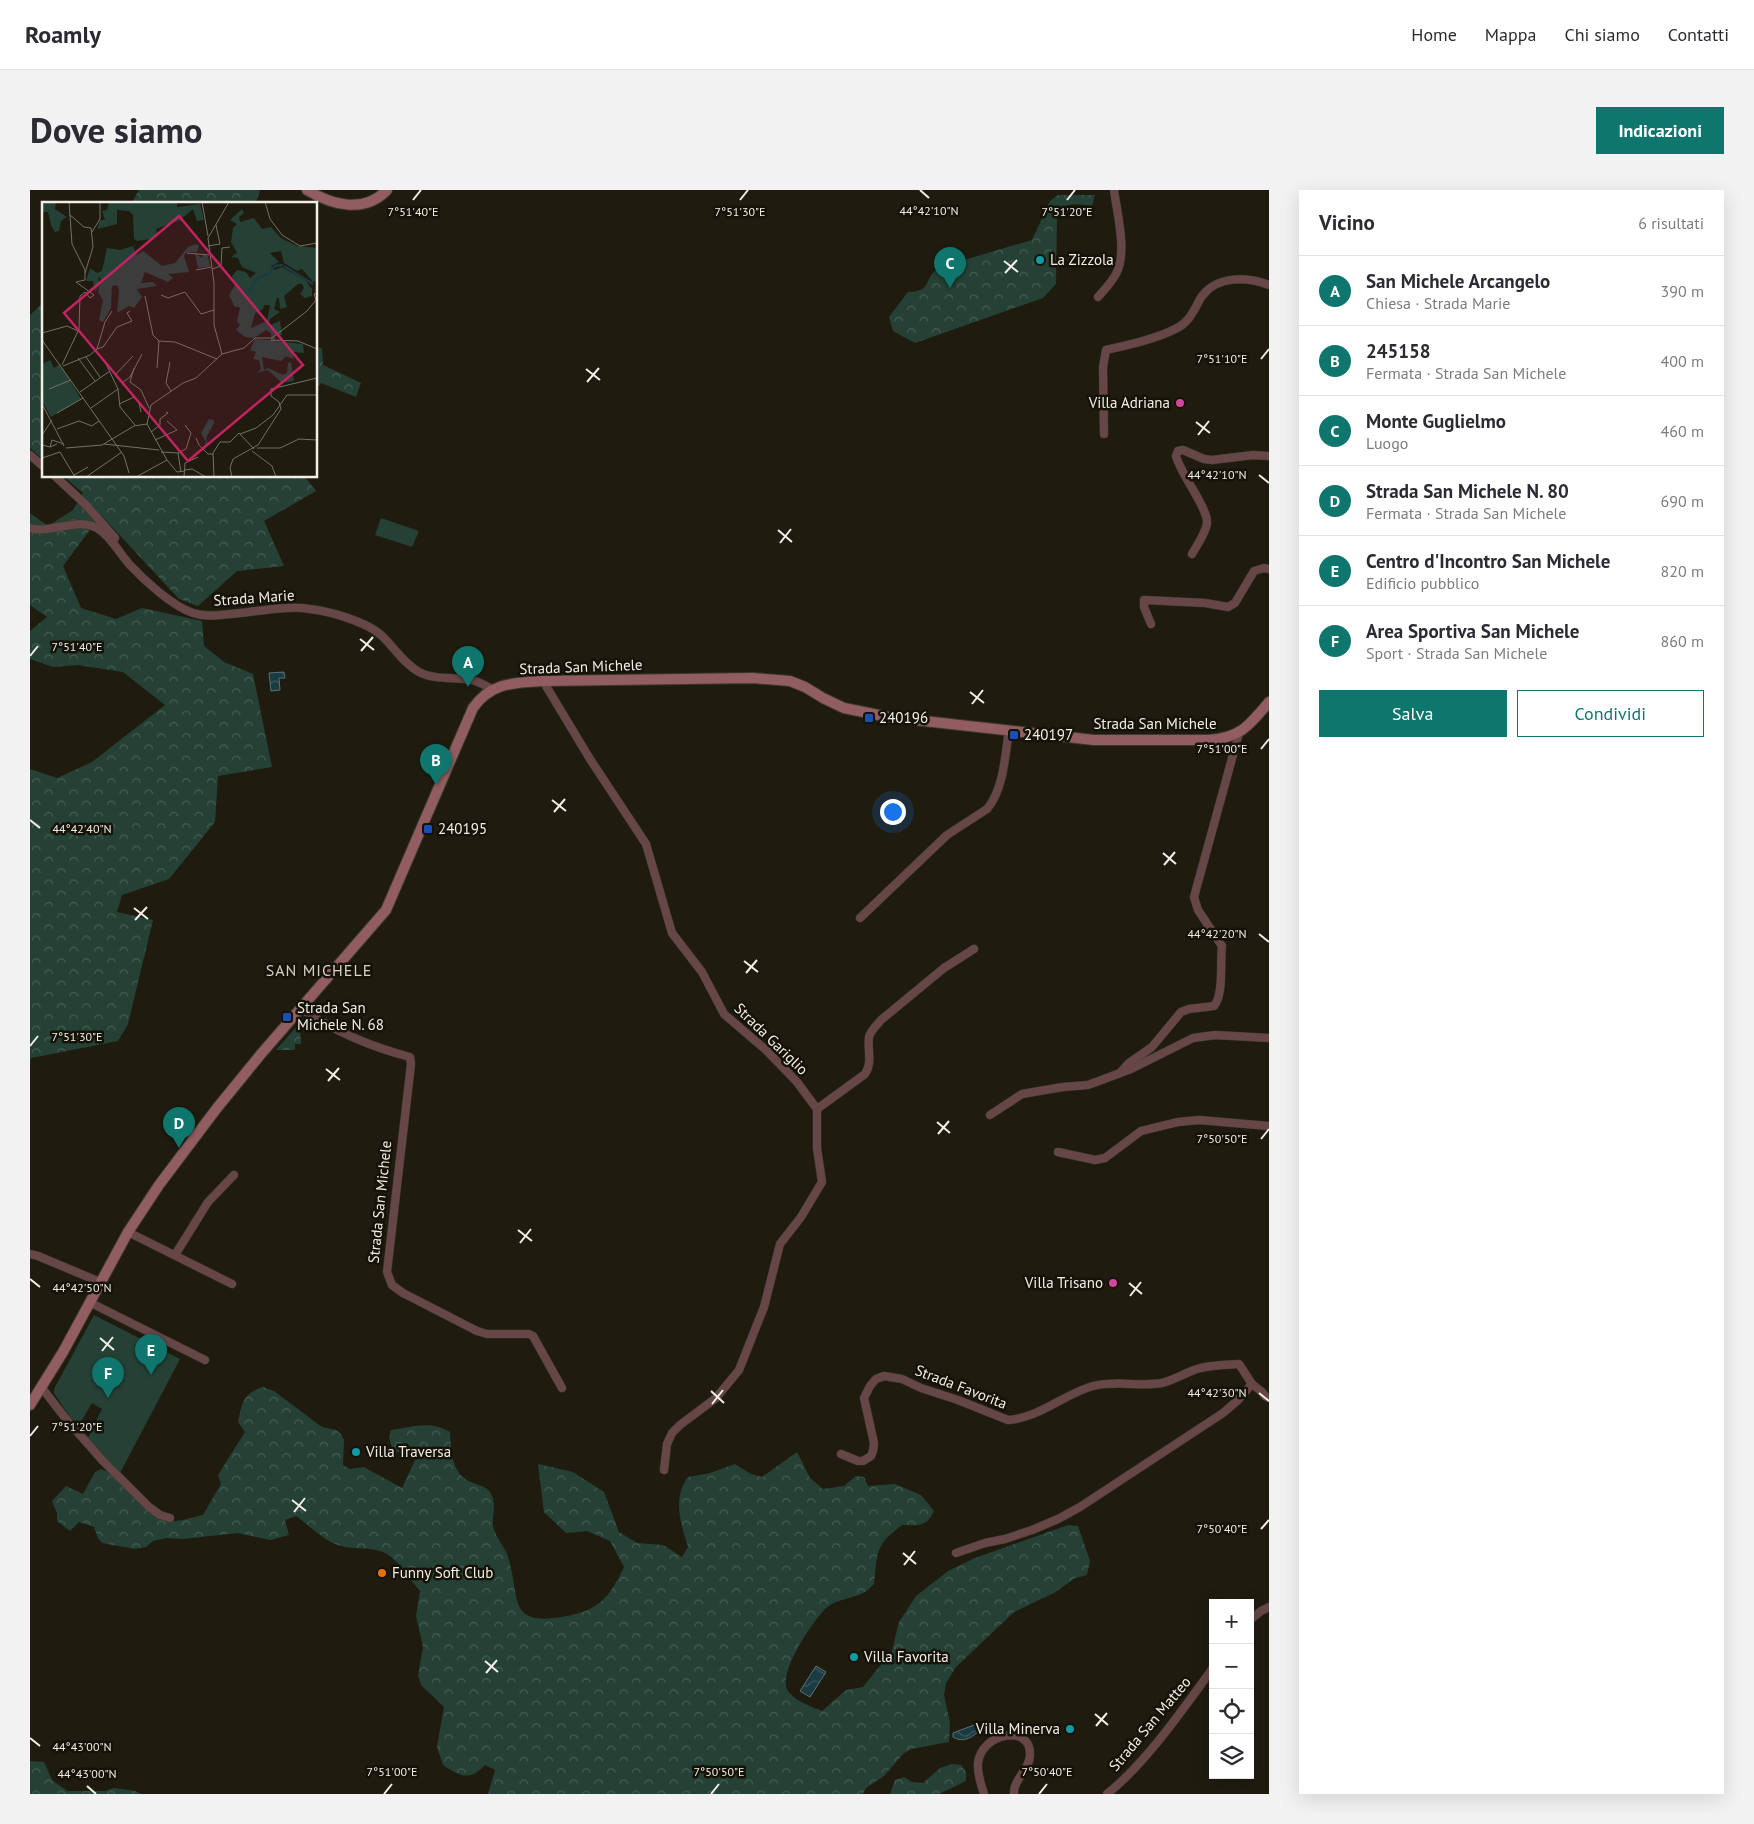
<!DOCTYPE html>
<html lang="it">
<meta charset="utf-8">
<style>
:root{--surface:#fff;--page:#f2f2f3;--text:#2b2b33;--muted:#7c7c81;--line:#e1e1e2;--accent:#0f766e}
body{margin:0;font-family:"PT Sans",sans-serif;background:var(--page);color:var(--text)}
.controls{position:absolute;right:15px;bottom:15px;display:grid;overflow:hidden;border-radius:0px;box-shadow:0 5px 20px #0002}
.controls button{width:45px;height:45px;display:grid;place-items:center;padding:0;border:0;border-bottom:1px solid var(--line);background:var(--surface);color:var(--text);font:25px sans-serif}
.you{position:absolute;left:862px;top:621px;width:18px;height:18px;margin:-12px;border:4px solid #fff;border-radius:50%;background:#1a73e8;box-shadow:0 0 0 8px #1a73e833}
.badge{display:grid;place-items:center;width:32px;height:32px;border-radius:50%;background:var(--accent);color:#fff;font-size:16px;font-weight:700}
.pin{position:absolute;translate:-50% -41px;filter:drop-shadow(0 1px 2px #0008)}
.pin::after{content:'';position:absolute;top:26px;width:18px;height:15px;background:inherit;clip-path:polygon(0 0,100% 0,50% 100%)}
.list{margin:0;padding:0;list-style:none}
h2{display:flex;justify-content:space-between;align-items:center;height:65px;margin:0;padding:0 20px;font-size:21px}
h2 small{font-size:16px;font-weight:400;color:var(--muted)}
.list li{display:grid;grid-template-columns:32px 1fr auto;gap:15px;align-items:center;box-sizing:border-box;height:70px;padding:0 20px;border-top:1px solid var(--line)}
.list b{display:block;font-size:19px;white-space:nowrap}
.list p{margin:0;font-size:16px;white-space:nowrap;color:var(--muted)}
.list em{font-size:16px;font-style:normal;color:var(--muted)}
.actions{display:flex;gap:10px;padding:15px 20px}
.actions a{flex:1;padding:11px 0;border:1px solid var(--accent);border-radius:0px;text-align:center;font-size:18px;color:var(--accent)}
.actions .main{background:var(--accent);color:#fff}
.icon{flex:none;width:28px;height:28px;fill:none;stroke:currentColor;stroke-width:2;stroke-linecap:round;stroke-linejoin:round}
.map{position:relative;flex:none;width:1239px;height:1604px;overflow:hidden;border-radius:0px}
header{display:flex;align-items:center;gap:30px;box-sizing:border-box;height:70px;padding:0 25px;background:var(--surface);border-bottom:1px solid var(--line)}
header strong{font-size:24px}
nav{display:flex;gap:28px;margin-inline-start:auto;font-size:18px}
.intro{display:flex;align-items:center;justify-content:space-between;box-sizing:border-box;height:120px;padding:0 30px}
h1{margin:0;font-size:35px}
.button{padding:12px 22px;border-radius:0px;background:var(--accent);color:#fff;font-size:18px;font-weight:700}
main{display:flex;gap:30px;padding:0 30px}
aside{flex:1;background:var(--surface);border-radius:0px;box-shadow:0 5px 20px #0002}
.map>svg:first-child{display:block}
.forest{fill:url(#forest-crowns)}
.garden{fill:#254135}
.water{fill:url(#water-waves);stroke:#5a7174}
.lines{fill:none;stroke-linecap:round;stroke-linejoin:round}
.street-casing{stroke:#3c392d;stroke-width:9}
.secondary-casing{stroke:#3c392d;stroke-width:12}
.street{stroke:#664647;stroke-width:8}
.secondary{stroke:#915d60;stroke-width:10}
.ticks{fill:none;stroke:#f1efe7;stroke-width:2}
.culture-dot{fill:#0f9aa8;stroke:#151207;stroke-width:2}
.hotel-dot{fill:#d1479c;stroke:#151207;stroke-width:2}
.transit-dot{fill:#1a4fb4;stroke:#151207;stroke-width:2}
.food-dot{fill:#e8710a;stroke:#151207;stroke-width:2}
.labels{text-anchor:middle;stroke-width:5;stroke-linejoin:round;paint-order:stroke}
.poi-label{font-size:15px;fill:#f1efe7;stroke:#151207;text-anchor:start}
.street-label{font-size:15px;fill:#f1efe7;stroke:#151207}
.neighbourhood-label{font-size:16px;letter-spacing:1px;fill:#d7d3c3;stroke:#151207}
.inset-river{fill:none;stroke:#1a3b42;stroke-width:2.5}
.inset-road{fill:none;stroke:#737065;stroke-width:1}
.view{fill:#c42362;fill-opacity:0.15;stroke:#c42362;stroke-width:2.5}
.inset-edge{fill:none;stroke:#f1efe7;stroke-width:2.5}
.ticks-label{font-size:12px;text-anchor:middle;fill:#f1efe7;stroke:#151207;stroke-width:5;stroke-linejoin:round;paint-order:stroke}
</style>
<header>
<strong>Roamly</strong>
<nav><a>Home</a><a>Mappa</a><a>Chi siamo</a><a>Contatti</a></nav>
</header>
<div class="intro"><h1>Dove siamo</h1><a class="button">Indicazioni</a></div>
<main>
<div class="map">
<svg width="1239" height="1604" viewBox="0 0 1239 1604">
<defs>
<pattern id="forest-crowns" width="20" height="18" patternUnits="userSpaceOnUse" patternTransform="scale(1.25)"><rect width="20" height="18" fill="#254135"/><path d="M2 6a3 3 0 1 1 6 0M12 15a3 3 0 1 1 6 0" fill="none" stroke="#455d52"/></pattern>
<pattern id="water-waves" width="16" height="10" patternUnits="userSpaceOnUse" patternTransform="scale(1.25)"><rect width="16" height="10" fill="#1a3b42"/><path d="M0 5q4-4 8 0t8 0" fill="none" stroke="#3c585d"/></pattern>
</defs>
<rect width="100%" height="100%" fill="#1f1b0f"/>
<g class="forest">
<polygon points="109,0 229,0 230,1 225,14 101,14"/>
<path d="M1028,5H1065L1062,16C1050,14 1035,11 1027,23L1026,94L1013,108L885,153L863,141L859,127L878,102C905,101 891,89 910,77L1002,50L1020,11Z"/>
<polygon points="14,112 14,270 0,258 0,125"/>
<polygon points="286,157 292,158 293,175 331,193 326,207 291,193 286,200"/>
<polygon points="33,286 274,286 286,301 234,331 254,376 207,381 168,416 149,409 71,325 33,376 51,418 86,429 112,418 172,431 174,456 194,472 223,484 242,577 188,586 185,632 139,689 92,705 87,722 123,730 98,834 88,851 1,868 0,873 0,579 27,588 62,572 135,515 93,482 48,475 23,477 0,469 0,441 17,427 0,415 0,323 18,336 43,320 53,303"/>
<polygon points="268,835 270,837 271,854 265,854 265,860 246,860"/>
<path d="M233,1197L244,1201L292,1237L306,1240L311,1244L314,1250L313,1275L320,1279L334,1277L372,1298L387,1266L363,1261L359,1248L361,1240C383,1237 400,1230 420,1242C421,1257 421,1278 434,1288C443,1296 457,1293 462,1306C466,1316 462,1326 463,1336C465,1347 475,1357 478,1367C491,1408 476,1438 537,1426C570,1420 580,1406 594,1377L580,1351L557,1341L536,1343L514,1322L508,1274L543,1282L574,1302L589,1342L607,1353L633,1355L652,1367L658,1357C651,1334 642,1308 658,1287L680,1283L705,1274L721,1284L732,1287L767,1262L780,1288L793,1299L814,1296L826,1286L834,1287L838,1296L865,1294L891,1305L904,1321C896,1338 888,1335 872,1335C844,1356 848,1362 844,1394C841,1397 838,1400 835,1402C823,1409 808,1408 796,1418C783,1431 749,1480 757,1499C763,1511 781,1516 792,1521L816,1500L833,1497L862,1461L869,1432L886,1406L918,1381L945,1368L1038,1335L1048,1336L1060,1371L1057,1385L1045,1388L1024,1403L984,1422L926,1477L916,1493L914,1505L920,1533L919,1552L882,1559L874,1563L854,1586L836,1598L833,1604H458L465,1580L455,1575C439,1592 430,1586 413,1575L407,1557L414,1517L391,1495L388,1485L393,1457L386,1426L390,1401C379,1389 371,1373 357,1364C343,1356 326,1360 311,1356C295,1352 280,1336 266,1326L255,1330L259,1345L240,1350L208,1343L153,1349L137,1348L123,1351L116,1357L105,1359L72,1353L68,1348L64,1337L49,1332L40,1341L27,1331V1323L22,1311L36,1296L53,1304L65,1282L71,1279L78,1282C91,1294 118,1325 134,1330C145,1334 162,1327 173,1325L191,1294L188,1285L215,1242L208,1232C213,1211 212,1205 233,1197Z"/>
<polygon points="0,1571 14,1572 22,1590 37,1601 75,1601 84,1598 105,1601 111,1604 0,1604"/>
<polygon points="922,1574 931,1575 936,1582 936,1591 909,1604 860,1604 865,1590 874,1587 882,1592 893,1593 910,1578"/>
</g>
<g class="garden">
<polygon points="351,328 389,341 382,357 345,345"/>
<polygon points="64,1125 150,1169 90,1283 58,1248 72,1219 62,1213 49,1235 40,1227 24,1203 24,1199"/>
</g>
<g class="water">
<polygon points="254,482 255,488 249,488 250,500 241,501 239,483"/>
<polygon points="786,1476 796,1482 780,1507 770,1501"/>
<path d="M944,1535L947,1536L949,1541C941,1548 933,1553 923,1547V1543Z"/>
</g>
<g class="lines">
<g class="street-casing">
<g id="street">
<path d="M1068,107C1075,99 1083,91 1087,82C1097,60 1087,23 1084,0"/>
<path d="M1074,244L1073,177L1076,160C1098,155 1130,148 1149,137C1161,130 1165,117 1172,106C1188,85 1217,87 1239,95"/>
<polyline points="0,265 14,277"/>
<polyline points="25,286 56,315 85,348"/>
<path d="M0,338C22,344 46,327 67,338C81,346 89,363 100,375C115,391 142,416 163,423C175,427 188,425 201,424C226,422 255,415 280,419C299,421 337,432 351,445C364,457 373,473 389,482C404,490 425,487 441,490C449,491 455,496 462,499"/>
<path d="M1162,364C1167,355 1176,343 1177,333C1178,318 1151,285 1146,266L1148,261L1153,260L1174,269L1182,270L1223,265L1239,266"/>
<polyline points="1121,434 1114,417 1114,410 1175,413 1198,417 1205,413 1224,381 1234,378 1239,379"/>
<polyline points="513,491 560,569 616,654 642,743 672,782 694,824 736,860 767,892 787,919 787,958 792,992 771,1027 750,1054 734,1117 709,1180 686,1208 650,1235 642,1243 637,1254 634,1280"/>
<path d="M830,728L917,645L957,619C974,599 975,565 979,540"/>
<path d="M271,818C303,841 342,857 380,867L381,874L357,1082L362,1095L373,1103L447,1141L457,1144H499L503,1146L532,1198"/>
<path d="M1091,882L1099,873L1122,857L1151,822L1159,819L1184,816C1194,804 1190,772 1192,756L1168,720L1164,707L1209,543"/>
<path d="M787,919L835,884C843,872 837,860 839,847C841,840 847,835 851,830L914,778L944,759"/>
<polyline points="960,925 992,904 1033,897 1058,895 1101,879 1163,848 1185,845 1239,848"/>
<polyline points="1028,962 1065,970 1075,968 1111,941 1148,932 1169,930 1239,936"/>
<polyline points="98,1042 202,1094"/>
<polyline points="0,1064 8,1066 70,1092"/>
<polyline points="145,1065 178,1012 204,985"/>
<polyline points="59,1112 175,1170"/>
<polyline points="12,1198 36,1229 73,1271 119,1317 130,1325 140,1328"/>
<path d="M811,1264L828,1271H833L841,1266L843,1261L844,1253L834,1208L840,1196L846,1189L854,1186L872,1189L891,1198L928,1210L978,1230C1009,1228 1034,1204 1063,1196C1087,1190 1109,1197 1132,1193C1144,1190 1155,1183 1167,1179C1180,1175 1196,1175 1209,1174L1222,1194"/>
<polyline points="926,1363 955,1353 975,1349 1002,1340 1028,1329 1050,1317 1193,1223 1207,1211 1222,1194 1232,1202 1235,1206 1239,1208"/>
<polyline points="1220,1430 1231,1421 1239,1417"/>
<path d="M954,1604C951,1594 947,1584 948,1573C951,1543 1001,1533 1000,1565C1000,1580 983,1589 984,1604"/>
<path d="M1077,1604C1116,1573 1153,1519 1183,1478"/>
</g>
</g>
<g class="secondary-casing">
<g id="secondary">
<path d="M277,0C302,15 334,24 357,0"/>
<path d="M0,1215L33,1162L98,1042L129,995L187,918L231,864L356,720L443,518C461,492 484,493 513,491L723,488L760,491L775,497L793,508L814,518L858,527L1064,550H1178C1210,548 1219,536 1239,512"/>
</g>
</g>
<use href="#street" class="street"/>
<use href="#secondary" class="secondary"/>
</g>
<path class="ticks" d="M890,0L899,8M383,10L391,0M710,10L718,0M1037,10L1045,0M974,71L988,82M975,83L987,70M1231,169L1239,159M556,179L570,190M557,192L569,178M1166,232L1180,243M1168,245L1179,231M1229,285L1239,293M748,340L762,352M750,353L761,339M330,449L344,460M331,461L343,447M0,466L8,456M940,502L954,513M942,514L953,500M1231,559L1239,549M522,610L536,621M524,622L535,609M0,630L10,638M1133,663L1146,674M1134,675L1145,662M104,718L118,729M105,730L117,717M1229,744L1239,752M714,771L728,782M716,783L727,770M0,856L8,846M296,879L310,890M298,891L309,878M907,932L920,943M908,944L919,931M1231,949L1239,939M488,1040L502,1051M490,1053L501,1039M0,1089L10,1097M1099,1093L1112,1104M1100,1106L1111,1092M70,1148L84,1160M72,1161L83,1147M681,1201L694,1213M1229,1203L1239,1211M682,1214L693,1200M0,1246L8,1236M262,1310L276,1321M264,1322L275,1308M1231,1339L1239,1330M873,1363L886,1374M874,1375L885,1361M455,1471L468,1482M456,1483L467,1470M1065,1524L1078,1535M1066,1536L1077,1523M0,1548L10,1556M57,1596L66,1604M354,1604L362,1594M681,1604L689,1594M1009,1604L1017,1594"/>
<g class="culture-dot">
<circle cx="1010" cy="70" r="5"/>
<circle cx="326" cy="1262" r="5"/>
<circle cx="824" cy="1467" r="5"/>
<circle cx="1040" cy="1539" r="5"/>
</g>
<g class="hotel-dot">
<circle cx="1150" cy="213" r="5"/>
<circle cx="1083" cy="1093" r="5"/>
</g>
<g class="transit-dot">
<rect x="834" y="523" width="10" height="10" rx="2.5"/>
<rect x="979" y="540" width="10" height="10" rx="2.5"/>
<rect x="393" y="634" width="10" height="10" rx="2.5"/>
<rect x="252" y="822" width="10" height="10" rx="2.5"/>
</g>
<circle class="food-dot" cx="352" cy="1383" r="5"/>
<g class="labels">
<g class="poi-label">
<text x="1020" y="75">La Zizzola</text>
<text x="1140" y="218" text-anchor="end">Villa Adriana</text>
<text x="849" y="533">240196</text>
<text x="994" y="550">240197</text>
<text x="408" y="644">240195</text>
<text x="267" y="823">Strada San<tspan x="267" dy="17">Michele N. 68</tspan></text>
<text x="1073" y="1098" text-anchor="end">Villa Trisano</text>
<text x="336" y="1267">Villa Traversa</text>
<text x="362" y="1388">Funny Soft Club</text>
<text x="834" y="1472">Villa Favorita</text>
<text x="1030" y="1544" text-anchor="end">Villa Minerva</text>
</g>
<g class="street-label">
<text transform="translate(224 408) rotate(-4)" y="5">Strada Marie</text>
<text transform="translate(551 477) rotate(-2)" y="5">Strada San Michele</text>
<text x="1125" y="539">Strada San Michele</text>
<text transform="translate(741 849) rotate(44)" y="5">Strada Gariglio</text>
<text transform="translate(350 1012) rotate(-84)" y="5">Strada San Michele</text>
<text transform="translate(931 1197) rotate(21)" y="5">Strada Favorita</text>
<text transform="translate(1120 1534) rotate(-50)" y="5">Strada San Matteo</text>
</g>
<g class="neighbourhood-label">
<text x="289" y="786">SAN MICHELE</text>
</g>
</g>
<g transform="translate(12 12)">
<rect width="275" height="275" fill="#1f1b0f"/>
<path d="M0,0H14L13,7L25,15L19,19L17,29L13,30L9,23L6,10H0ZM67,0H135V5L158,2L162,18L155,19L151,7L138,18L114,27L115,32L109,37L95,39L92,37L91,13L87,9L75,8V22L55,27L58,18H63L60,9L65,8ZM200,7L202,11L197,15L198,20L212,16L220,27L229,25L239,36L255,44L275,46V78L271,80L260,67L255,69L242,61L239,49L228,51L237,60L229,64L232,68L240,65L263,78L270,87V94L263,96L258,92L262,86L260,82H256L242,94L245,105L238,107L237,96H235L232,107L238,110L228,117L226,124L238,119L240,133H233V139L261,142L262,151L252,150L251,157L244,154L239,159L220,155L222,168L226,166L241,173L245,171L246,161L249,160L252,179L240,181L226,168L215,171L219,167L217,158L211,157L214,150L208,148L213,137L229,138V131L224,128L212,136L203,135L194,128L198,123L195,119L198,105H193L187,93L193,83L190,74L195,68L204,70L208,76L214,71L200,65L196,56L189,55L195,51L189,40L191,26L195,22L188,18ZM222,103H228L225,119L209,126L213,111L221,107ZM154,42L157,43L155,50H145L142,54L147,70L126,72L131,76L126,80L103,70L99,81L111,80L115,84L95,87L100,95L92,106L87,104L75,111L77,88L75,83L70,84L69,106L61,120L57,118L61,98L56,90L59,77L56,74L58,83L53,89L51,79H44L48,66L55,71L60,69L65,46L78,48L91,44L95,53L101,49L120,64L133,61L146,45ZM8,158L12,166L18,162L39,197L9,215L0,199V162ZM167,217L172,218V221L164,236L166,242L162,245L164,240L159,231Z" fill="#254135" fill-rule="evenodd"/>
<path d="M153,51L160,56L161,52L166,54L168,64L156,66ZM6,160L19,181L7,188L20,183L30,196L11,210L2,193L7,189L0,192V163Z" fill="#254135"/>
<path class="inset-river" d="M242,64L271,82M228,70L233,64L241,63M207,90L215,77L227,71"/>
<path class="inset-road" d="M160,0L166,34M223,0L228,17L240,33L258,44L275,41M28,13L42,25L49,26L51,45L43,71M50,30L58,17V0M166,44L178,42L174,23M145,51L167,53M170,67L179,64L180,46L188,45M154,68L169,65M119,93L126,96L143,90L159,112L172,108M103,94L111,133L117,139L133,140L175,157M0,131L25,124L36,129M0,138L70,237L60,243L24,246M229,138L256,139L275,147M55,147L61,145L75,125L90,119L85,111L88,109M180,152L202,146L213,136H230L265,109L274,98L272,92L275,91M91,154L73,173L97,201L99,210M44,155L58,175M36,156L53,179M128,160L124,181L129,189M64,162L76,187L78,205L93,223M20,163L37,127L38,94L43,90L48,96L52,93L34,80L43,78V68L30,42L27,0M21,164L48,153L55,147L63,120L70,109M92,166L88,180L99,188L107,206M115,166L117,139M80,181L88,175L100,152M7,187L29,178M38,190L68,169M0,202L22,244M77,202L92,195M49,206L76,187M15,211L41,196M37,219L50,224L57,219M105,222L109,203L141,181L154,176L180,152L172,123V81L166,36L187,0M105,222L125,258L135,270L143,269M15,227L37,219M109,230L118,223V217L126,211L124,210M198,232L214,226L231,213L245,193H275M0,233L10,218M154,236L157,243L166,252H171M113,238L135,228L125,219M62,242L117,248M0,243L8,245L15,242M8,245L10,238L22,242M215,246H238L257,237L275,238M210,249L230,264L234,275M18,250L33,275M119,250L136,251M0,256L18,250M143,268L150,267L164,275M139,270L136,251L144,247L149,231L143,223M87,271L82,254L70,237L92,224L105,222M32,273L46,265M44,275L80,250M94,275L125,258M142,275L143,261L156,255M172,275L171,251L178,240H188L197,231L212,247M190,275L188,266L191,257L216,243L239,207L237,200L229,194V187L275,176"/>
<path class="view" d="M137,14L261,163L146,259L22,111Z"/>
<rect width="275" height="275" class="inset-edge"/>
</g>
<g class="ticks-label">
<text x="899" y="25">44°42'10"N</text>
<text x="383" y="26">7°51'40"E</text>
<text x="710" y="26">7°51'30"E</text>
<text x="1037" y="26">7°51'20"E</text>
<text x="1192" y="173">7°51'10"E</text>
<text x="1187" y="289">44°42'10"N</text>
<text x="47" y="461">7°51'40"E</text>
<text x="1192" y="563">7°51'00"E</text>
<text x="52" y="643">44°42'40"N</text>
<text x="1187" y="748">44°42'20"N</text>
<text x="47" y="851">7°51'30"E</text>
<text x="1192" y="953">7°50'50"E</text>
<text x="52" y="1102">44°42'50"N</text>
<text x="1187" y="1207">44°42'30"N</text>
<text x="47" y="1241">7°51'20"E</text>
<text x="1192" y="1343">7°50'40"E</text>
<text x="52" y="1561">44°43'00"N</text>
<text x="362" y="1586">7°51'00"E</text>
<text x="689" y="1586">7°50'50"E</text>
<text x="1017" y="1586">7°50'40"E</text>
<text x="57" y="1588">44°43'00"N</text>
</g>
</svg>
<div class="controls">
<button>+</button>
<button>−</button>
<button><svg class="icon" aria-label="locate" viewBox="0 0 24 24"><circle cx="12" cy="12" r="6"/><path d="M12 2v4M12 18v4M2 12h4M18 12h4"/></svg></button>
<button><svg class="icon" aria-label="layers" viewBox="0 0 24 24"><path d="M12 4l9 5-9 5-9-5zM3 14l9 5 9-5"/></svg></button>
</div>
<div class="you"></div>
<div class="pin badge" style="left:438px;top:497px">A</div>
<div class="pin badge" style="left:406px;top:595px">B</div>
<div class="pin badge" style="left:920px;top:98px">C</div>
<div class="pin badge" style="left:149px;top:958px">D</div>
<div class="pin badge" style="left:121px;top:1185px">E</div>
<div class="pin badge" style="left:78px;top:1208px">F</div>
</div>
<aside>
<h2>Vicino<small>6 risultati</small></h2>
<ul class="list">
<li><span class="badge">A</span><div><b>San Michele Arcangelo</b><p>Chiesa · Strada Marie</p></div><em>390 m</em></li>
<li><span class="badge">B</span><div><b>245158</b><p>Fermata · Strada San Michele</p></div><em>400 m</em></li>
<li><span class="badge">C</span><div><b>Monte Guglielmo</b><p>Luogo</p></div><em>460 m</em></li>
<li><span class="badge">D</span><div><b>Strada San Michele N. 80</b><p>Fermata · Strada San Michele</p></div><em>690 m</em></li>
<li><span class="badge">E</span><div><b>Centro d'Incontro San Michele</b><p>Edificio pubblico</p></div><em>820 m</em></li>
<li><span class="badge">F</span><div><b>Area Sportiva San Michele</b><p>Sport · Strada San Michele</p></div><em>860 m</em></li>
</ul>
<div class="actions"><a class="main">Salva</a><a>Condividi</a></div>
</aside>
</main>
